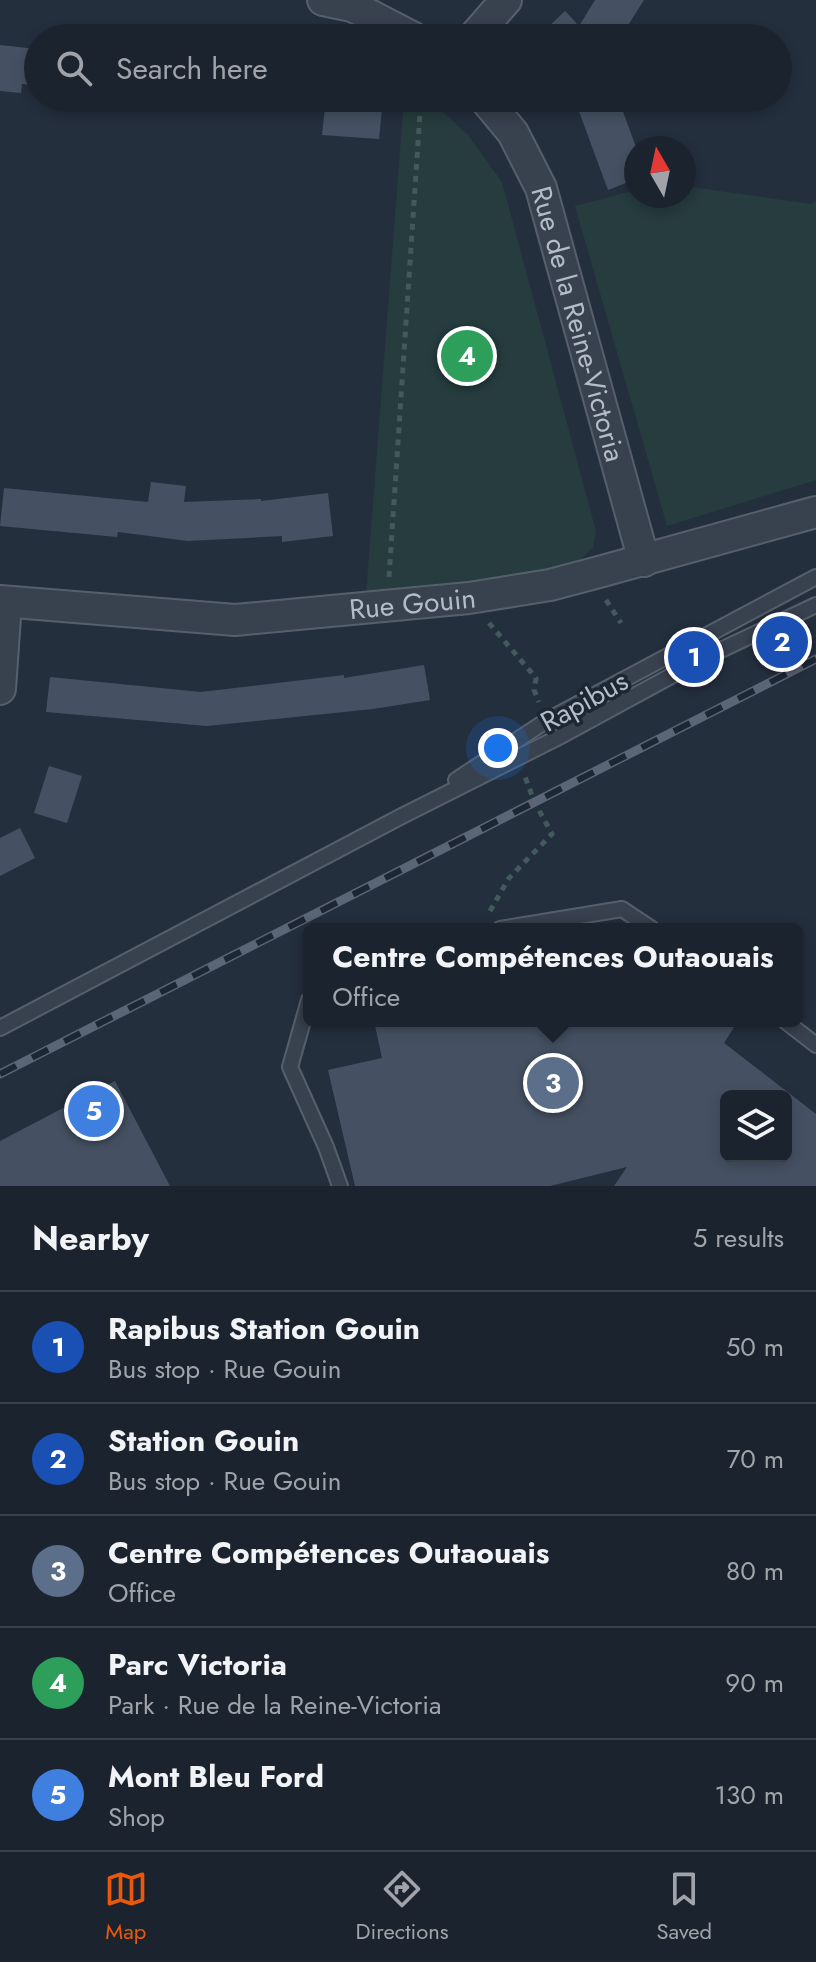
<!DOCTYPE html>
<meta charset="utf-8">
<style>
:root{--surface:#1b232e;--page:#282f3a;--text:#f1f3f6;--muted:#a0a4aa;--line:#39404a;--accent:#ea580c}
body{margin:0;font-family:Jost,sans-serif;background:var(--page);color:var(--text)}
.controls{position:absolute;right:24px;bottom:24px;display:grid;overflow:hidden;border-radius:12px;box-shadow:0 4px 12px #0003}
.controls button{width:72px;height:72px;display:grid;place-items:center;padding:0;border:0;border-bottom:2px solid var(--line);background:var(--surface);color:var(--text);font:40px sans-serif}
.compass{position:absolute;left:624px;top:136px;width:72px;height:72px;border-radius:50%;background:var(--surface);box-shadow:0 4px 12px #0003;rotate:351deg}
.you{position:absolute;left:498px;top:748px;width:28px;height:28px;margin:-20px;border:6px solid #fff;border-radius:50%;background:#1a73e8;box-shadow:0 0 0 12px #1a73e833}
.badge{display:grid;place-items:center;width:52px;height:52px;border-radius:50%;background:var(--accent);color:#fff;font-size:26px;font-weight:700}
.pin{position:absolute;translate:-50% -50%;border:4px solid #fff;box-shadow:0 2px 8px #0006}
.popup{position:absolute;left:303px;top:923px;width:500px;height:104px;box-sizing:border-box;display:grid;place-content:center;border-radius:12px;background:var(--surface);filter:drop-shadow(0 2px 6px #0005);font-size:26px;white-space:nowrap;color:var(--muted)}
.popup b{font-size:30px;color:var(--text)}
.popup::after{content:'';position:absolute;left:50%;top:100%;margin-left:-16px;border:16px solid transparent;border-top-color:var(--surface)}
.list{margin:0;padding:0;list-style:none}
h2{display:flex;justify-content:space-between;align-items:center;height:104px;margin:0;padding:0 32px;font-size:34px}
h2 small{font-size:26px;font-weight:400;color:var(--muted)}
.list li{display:grid;grid-template-columns:52px 1fr auto;gap:24px;align-items:center;box-sizing:border-box;height:112px;padding:0 32px;border-top:2px solid var(--line)}
.list b{display:block;font-size:30px;white-space:nowrap}
.list p{margin:0;font-size:26px;white-space:nowrap;color:var(--muted)}
.list em{font-size:26px;font-style:normal;color:var(--muted)}
.icon{flex:none;width:44px;height:44px;fill:none;stroke:currentColor;stroke-width:2;stroke-linecap:round;stroke-linejoin:round}
.map{position:relative;flex:none;width:816px;height:1186px;overflow:hidden}
.search{position:absolute;background:var(--surface);box-shadow:0 4px 12px #0003;left:24px;right:24px;top:24px;height:88px;display:flex;align-items:center;gap:20px;box-sizing:border-box;padding:0 28px;border-radius:44px;color:var(--muted);font-size:30px}
.sheet{height:664px;background:var(--surface)}
nav{display:flex;justify-content:space-around;align-items:center;box-sizing:border-box;height:112px;border-top:2px solid var(--line);background:var(--surface);font-size:22px;color:var(--muted)}
nav a{display:grid;justify-items:center;gap:4px}
nav .on{color:var(--accent)}
.map>svg:first-child{display:block}
.green{fill:#263c3f}
.building{fill:#455162;fill-rule:evenodd}
.lines{fill:none;stroke-linecap:round;stroke-linejoin:round}
.lane-casing{stroke:#565f6c;stroke-width:18}
.street-casing{stroke:#565f6c;stroke-width:34}
.path{stroke:#44595c;stroke-width:5;stroke-dasharray:6 6;stroke-linecap:butt}
.lane{stroke:#38414e;stroke-width:14}
.street{stroke:#38414e;stroke-width:30}
.rail-casing{stroke:#5a6575;stroke-width:9}
.rail{stroke:#1d2633;stroke-width:6;stroke-dasharray:18;stroke-linecap:butt}
.labels{text-anchor:middle;stroke-width:7;stroke-linejoin:round;paint-order:stroke}
.street-label{font-size:28px;fill:#b4bcc9;stroke:#1d2633}
</style>
<div class="map">
<svg width="816" height="1186" viewBox="0 0 816 1186">
<rect width="100%" height="100%" fill="#242f3e"/>
<g class="green">
<polygon points="404,98 428,98 468,135 502,182 596,531 593,548 550,585 365,608"/>
<polygon points="684,186 811,204 816,201 816,480 667,526 575,206 636,190 636,196 684,196"/>
</g>
<g class="building">
<polygon points="595,0 644,0 620,38 537,38 565,11 579,26"/>
<polygon points="0,45 37,49 34,85 22,84 21,93 0,91"/>
<polygon points="326,98 383,98 379,139 322,135"/>
<polygon points="598,98 618,98 636,147 636,179 608,190 577,106"/>
<polygon points="151,482 186,486 184,502 261,499 261,501 328,493 333,536 282,542 282,536 188,541 118,532 117,537 0,526 4,488 148,502"/>
<polygon points="424,665 430,700 373,709 207,726 46,712 50,677 201,692 344,675 344,678"/>
<polygon points="49,766 82,776 67,823 34,813"/>
<polygon points="20,828 35,858 0,876 0,838"/>
<path d="M374,1021H738L724,1043L816,1114V1186H614L627,1167L550,1186H355L328,1070L382,1058ZM726,1096H786V1156H726Z"/>
<polygon points="115,1081 170,1186 0,1186 0,1141"/>
</g>
<g class="lines">
<g class="lane-casing">
<g id="lane">
<polyline points="456,780 546,721 816,577"/>
<polyline points="500,929 622,909 652,929"/>
<polyline points="309,1000 290,1067 326,1147 340,1186"/>
<polyline points="785,1021 816,1045"/>
<polyline points="0,1028 402,816 557,738 706,657 816,605"/>
</g>
</g>
<g class="street-casing">
<g id="street">
<polyline points="323,0 352,6 414,38"/>
<polyline points="473,38 506,0"/>
<path id="s1" d="M484,98L513,133L541,188L644,561"/>
<path id="s2" d="M0,601L235,620L469,598L550,585L599,572L816,512"/>
<polyline points="0,689 6,602"/>
</g>
</g>
<g class="path">
<polyline points="389,577 421,98"/>
<polyline points="606,600 621,623"/>
<polyline points="489,623 536,678 534,690 539,702"/>
<polyline points="490,911 509,878 552,834 534,801 524,774"/>
</g>
<use href="#lane" class="lane"/>
<use href="#street" class="street"/>
<g class="rail-casing">
<polyline id="rail" points="0,1074 816,659"/>
</g>
<use href="#rail" class="rail"/>
</g>
<g class="labels">
<g class="street-label">
<text dy="10" stroke="none"><textPath href="#s1" startOffset="248">Rue de la Reine-Victoria</textPath></text>
<text dy="10" stroke="none"><textPath href="#s2" startOffset="414">Rue Gouin</textPath></text>
<text transform="translate(584 701) rotate(-29)" y="10">Rapibus</text>
</g>
</g>
</svg>
<div class="controls">
<button><svg class="icon" aria-label="layers" viewBox="0 0 24 24"><path d="M12 4l9 5-9 5-9-5zM3 14l9 5 9-5"/></svg></button>
</div>
<svg class="compass" viewBox="-18 -18 36 36"><path d="M0-13l5 13h-10z" fill="#e53935"/><path d="M0 13l5-13h-10z" fill="#a0a4aa"/></svg>
<div class="you"></div>
<div class="pin badge" style="left:694px;top:657px;background:#1a4fb4">1</div>
<div class="pin badge" style="left:782px;top:642px;background:#1a4fb4">2</div>
<div class="pin badge" style="left:553px;top:1083px;background:#5c6f8a">3</div>
<div class="popup"><b>Centre Compétences Outaouais</b>Office</div>
<div class="pin badge" style="left:467px;top:356px;background:#2e9e5b">4</div>
<div class="pin badge" style="left:94px;top:1111px;background:#3f7fe0">5</div>
<div class="search"><svg class="icon" aria-label="search" viewBox="0 0 24 24"><circle cx="10" cy="10" r="6"/><path d="M15 15l6 6"/></svg>Search here</div>
</div>
<section class="sheet">
<h2>Nearby<small>5 results</small></h2>
<ul class="list">
<li><span class="badge" style="background:#1a4fb4">1</span><div><b>Rapibus Station Gouin</b><p>Bus stop · Rue Gouin</p></div><em>50 m</em></li>
<li><span class="badge" style="background:#1a4fb4">2</span><div><b>Station Gouin</b><p>Bus stop · Rue Gouin</p></div><em>70 m</em></li>
<li><span class="badge" style="background:#5c6f8a">3</span><div><b>Centre Compétences Outaouais</b><p>Office</p></div><em>80 m</em></li>
<li><span class="badge" style="background:#2e9e5b">4</span><div><b>Parc Victoria</b><p>Park · Rue de la Reine-Victoria</p></div><em>90 m</em></li>
<li><span class="badge" style="background:#3f7fe0">5</span><div><b>Mont Bleu Ford</b><p>Shop</p></div><em>130 m</em></li>
</ul>
</section>
<nav>
<a class="on"><svg class="icon" aria-label="map" viewBox="0 0 24 24"><path d="M3 6l6-2 6 2 6-2v14l-6 2-6-2-6 2zM9 4v14M15 6v14"/></svg>Map</a>
<a><svg class="icon" aria-label="directions" viewBox="0 0 24 24"><path d="M12 3l9 9-9 9-9-9zM9 14v-3h6M13 9l2 2-2 2"/></svg>Directions</a>
<a><svg class="icon" aria-label="saved" viewBox="0 0 24 24"><path d="M7 4h10v16l-5-4-5 4z"/></svg>Saved</a>
</nav>
